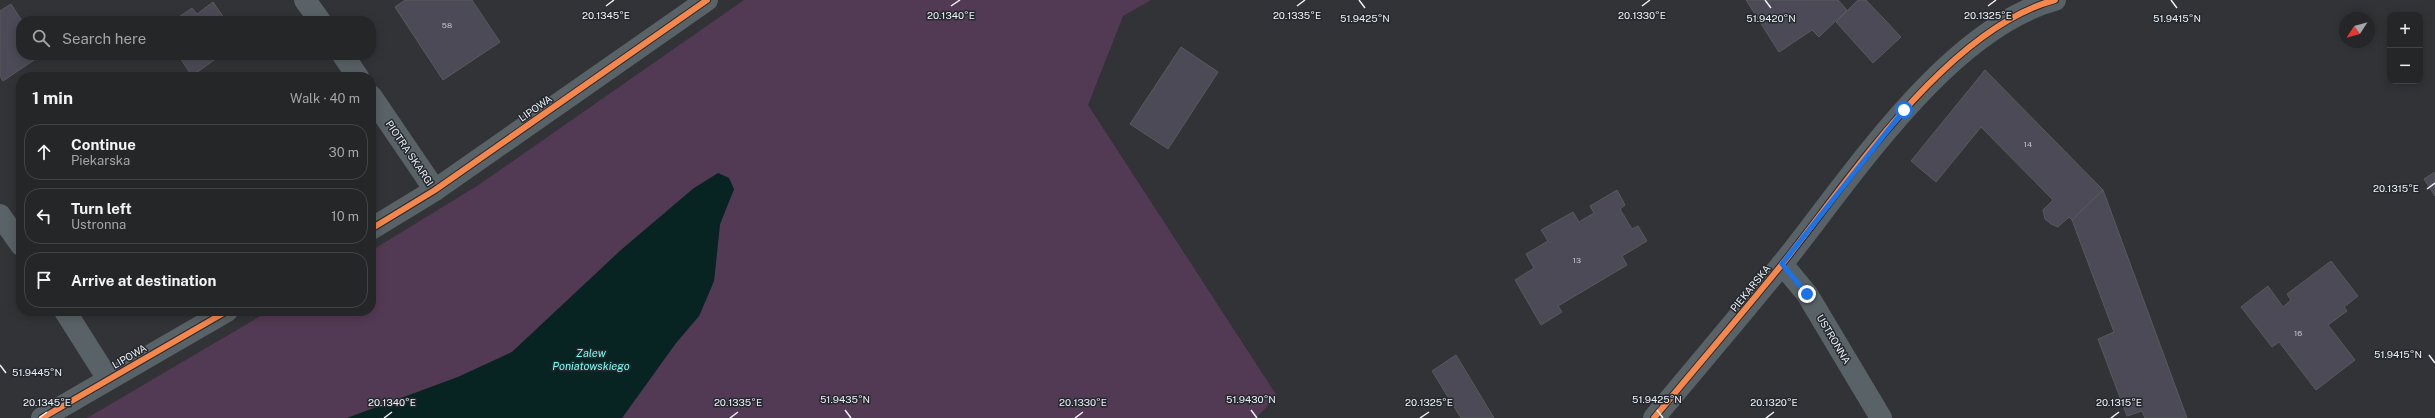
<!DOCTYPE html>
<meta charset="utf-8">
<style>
:root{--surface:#252628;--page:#2d2e30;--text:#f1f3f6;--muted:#a3a5a8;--line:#424345}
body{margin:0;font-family:"Public Sans",sans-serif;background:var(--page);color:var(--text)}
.controls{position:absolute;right:12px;top:12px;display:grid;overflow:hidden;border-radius:8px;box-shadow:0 2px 10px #0003}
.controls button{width:36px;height:36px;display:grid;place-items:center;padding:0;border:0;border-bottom:1px solid var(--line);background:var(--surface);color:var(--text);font:20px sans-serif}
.compass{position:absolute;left:2339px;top:12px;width:36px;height:36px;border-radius:50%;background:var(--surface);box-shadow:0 2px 10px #0003;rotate:234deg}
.stop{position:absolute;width:12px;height:12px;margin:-9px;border:3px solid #1a73e8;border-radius:50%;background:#fff}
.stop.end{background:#1a73e8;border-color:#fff;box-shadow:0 1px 4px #0008}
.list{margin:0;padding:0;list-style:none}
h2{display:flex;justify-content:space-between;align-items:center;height:52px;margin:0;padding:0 16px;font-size:17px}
h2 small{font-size:13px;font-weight:400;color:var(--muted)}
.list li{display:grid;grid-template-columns:26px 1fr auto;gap:12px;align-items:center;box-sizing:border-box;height:56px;margin:0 8px 8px;padding:0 8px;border:1px solid var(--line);border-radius:16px}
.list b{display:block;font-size:15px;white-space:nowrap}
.list p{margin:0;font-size:13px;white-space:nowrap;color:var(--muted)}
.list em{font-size:13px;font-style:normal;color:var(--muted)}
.icon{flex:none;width:22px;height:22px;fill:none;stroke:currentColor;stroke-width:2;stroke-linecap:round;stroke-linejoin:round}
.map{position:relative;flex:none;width:2435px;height:418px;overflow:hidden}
.search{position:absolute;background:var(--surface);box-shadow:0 2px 10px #0003;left:16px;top:16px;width:360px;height:44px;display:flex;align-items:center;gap:10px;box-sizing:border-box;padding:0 14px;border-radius:16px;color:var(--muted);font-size:15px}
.panel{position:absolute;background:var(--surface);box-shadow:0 2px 10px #0003;left:16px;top:72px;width:360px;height:244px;border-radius:16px}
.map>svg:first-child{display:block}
.green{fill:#533a54}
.water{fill:#072422}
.building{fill:#4b4a56;stroke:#595a5c}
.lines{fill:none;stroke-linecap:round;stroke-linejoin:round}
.minor{stroke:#596266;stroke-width:22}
.cycleway-casing{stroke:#24292f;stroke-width:8}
.cycleway{stroke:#f5874c;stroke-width:6}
.route{stroke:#1a73e8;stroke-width:5}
.ticks{fill:none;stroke:#edf0f4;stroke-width:1.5}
.labels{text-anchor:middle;stroke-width:3;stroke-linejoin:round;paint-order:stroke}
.number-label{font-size:8px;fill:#c4c6cc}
.street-label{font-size:10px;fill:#edf0f4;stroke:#24292f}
.water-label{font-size:11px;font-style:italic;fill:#73fdf1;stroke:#24292f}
.ticks-label{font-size:10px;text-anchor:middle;fill:#edf0f4;stroke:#24292f;stroke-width:3;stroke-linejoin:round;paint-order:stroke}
</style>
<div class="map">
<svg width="2435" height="418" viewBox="0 0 2435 418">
<rect width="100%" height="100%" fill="#313336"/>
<polygon class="green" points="744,0 1151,0 1123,16 1088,105 1277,396 1256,418 622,418 676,343 699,316 714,281 720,224 734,189 694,188 621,250 512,352 458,377 347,418 87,418 269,311 371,311 371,251 480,184"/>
<polygon class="water" points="718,173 729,178 734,189 720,224 714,281 699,316 676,343 622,418 347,418 458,377 512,352 621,250 694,188"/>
<g class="building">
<polygon points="405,0 472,0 500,42 443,80 395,7"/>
<polygon points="1746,0 1838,0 1847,10 1819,37 1812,30 1779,52"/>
<polygon points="1858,0 1866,0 1901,37 1873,63 1836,22"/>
<polygon points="213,2 226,21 173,21 192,8 197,14"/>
<polygon points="11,4 22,21 21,55 40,56 3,81 0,76 0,11"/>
<polygon points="1181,47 1218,72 1168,149 1130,124"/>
<polygon points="178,55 221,55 192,76"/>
<polygon points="1985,70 2103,190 2072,220 2069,217 2058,227 2051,224 2045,219 2043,210 2053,200 1981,127 1936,182 1911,161"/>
<polygon points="2435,172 2435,196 2424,179"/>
<polygon points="1617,190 1625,205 1620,209 1632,229 1638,226 1647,241 1622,256 1627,265 1558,306 1562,312 1541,325 1515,280 1534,268 1526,254 1548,241 1541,230 1573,212 1579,222 1594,213 1590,206"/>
<polygon points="2103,190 2187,418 2145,418 2142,411 2127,416 2098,339 2114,332 2072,220"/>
<polygon points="2331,261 2358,296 2344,307 2347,311 2328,325 2355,360 2316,390 2279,342 2272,347 2241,307 2268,286 2283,307 2291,300 2287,294"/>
<polygon points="1456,355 1494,418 1461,418 1432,371"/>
</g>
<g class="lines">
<g class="minor">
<polyline points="305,0 320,21"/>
<polyline points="343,55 358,77"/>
<polyline points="371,96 435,190"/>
<polyline points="0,215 21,245"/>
<polyline points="371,229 435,190 707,0"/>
<polyline points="1782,264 1807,294 1881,418"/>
<polyline points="65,311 108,379"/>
<polyline points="42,418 227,311"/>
<path d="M1654,418C1697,366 1741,315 1783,263C1851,178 1947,29 2055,0"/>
</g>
<g class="cycleway-casing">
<g id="cycleway">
<polyline points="371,229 435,190 707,0"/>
<polyline points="42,418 227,311"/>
<path d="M1654,418C1697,366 1741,315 1783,263C1851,178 1947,29 2055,0"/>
</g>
</g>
<use href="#cycleway" class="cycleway"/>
</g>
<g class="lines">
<polyline class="route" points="1807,294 1782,264 1904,110"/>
</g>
<path class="ticks" d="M1359,0L1365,8M1765,0L1771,8M2171,0L2177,8M606,6L614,0M951,6L960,0M1297,6L1305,0M1642,6L1650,0M1988,6L1996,0M2427,189L2435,183M2429,355L2435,363M0,365L6,373M845,410L851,418M1251,410L1257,418M1657,410L1663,418M39,418L47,412M384,418L392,412M730,418L738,412M1075,418L1083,412M1420,418L1429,412M1766,418L1774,412M2111,418L2119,412"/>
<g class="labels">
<g class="number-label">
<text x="447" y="28">58</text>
<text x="2028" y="147">14</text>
<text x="1577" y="263">13</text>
<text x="2298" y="336">16</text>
</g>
<g class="street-label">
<text transform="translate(535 108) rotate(-35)" y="4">LIPOWA</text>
<text transform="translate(410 153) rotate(56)" y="4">PIOTRA SKARGI</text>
<text transform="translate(1750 288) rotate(-51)" y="4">PIEKARSKA</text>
<text transform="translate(1834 339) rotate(59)" y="4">USTRONNA</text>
<text transform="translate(129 356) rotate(-30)" y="4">LIPOWA</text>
</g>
<g class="water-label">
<text x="591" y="357">Zalew<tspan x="591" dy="13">Poniatowskiego</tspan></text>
</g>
</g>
<g class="ticks-label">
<text x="606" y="19">20.1345°E</text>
<text x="951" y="19">20.1340°E</text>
<text x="1297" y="19">20.1335°E</text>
<text x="1642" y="19">20.1330°E</text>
<text x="1988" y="19">20.1325°E</text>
<text x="1365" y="22">51.9425°N</text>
<text x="1771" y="22">51.9420°N</text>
<text x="2177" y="22">51.9415°N</text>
<text x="2396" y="192">20.1315°E</text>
<text x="2398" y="358">51.9415°N</text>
<text x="37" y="376">51.9445°N</text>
<text x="845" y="403">51.9435°N</text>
<text x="1251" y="403">51.9430°N</text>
<text x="1657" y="403">51.9425°N</text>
<text x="47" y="406">20.1345°E</text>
<text x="392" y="406">20.1340°E</text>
<text x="738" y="406">20.1335°E</text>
<text x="1083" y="406">20.1330°E</text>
<text x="1429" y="406">20.1325°E</text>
<text x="1774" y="406">20.1320°E</text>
<text x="2119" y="406">20.1315°E</text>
</g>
</svg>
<div class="controls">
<button>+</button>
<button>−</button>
</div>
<svg class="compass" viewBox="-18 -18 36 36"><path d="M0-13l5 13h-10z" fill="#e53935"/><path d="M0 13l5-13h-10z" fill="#a3a5a8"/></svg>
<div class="stop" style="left:1904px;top:110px"></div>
<div class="stop end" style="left:1807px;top:294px"></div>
<div class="search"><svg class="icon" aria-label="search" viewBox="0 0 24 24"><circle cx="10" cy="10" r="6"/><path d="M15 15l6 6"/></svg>Search here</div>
<section class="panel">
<h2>1 min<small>Walk · 40 m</small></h2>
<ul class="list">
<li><svg class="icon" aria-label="ahead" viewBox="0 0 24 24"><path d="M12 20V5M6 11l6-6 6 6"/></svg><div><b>Continue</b><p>Piekarska</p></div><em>30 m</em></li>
<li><svg class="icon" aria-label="left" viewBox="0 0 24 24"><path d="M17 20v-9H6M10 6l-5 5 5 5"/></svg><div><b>Turn left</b><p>Ustronna</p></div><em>10 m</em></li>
<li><svg class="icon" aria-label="arrive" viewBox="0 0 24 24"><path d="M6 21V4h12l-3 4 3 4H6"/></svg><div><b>Arrive at destination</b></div></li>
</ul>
</section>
</div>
